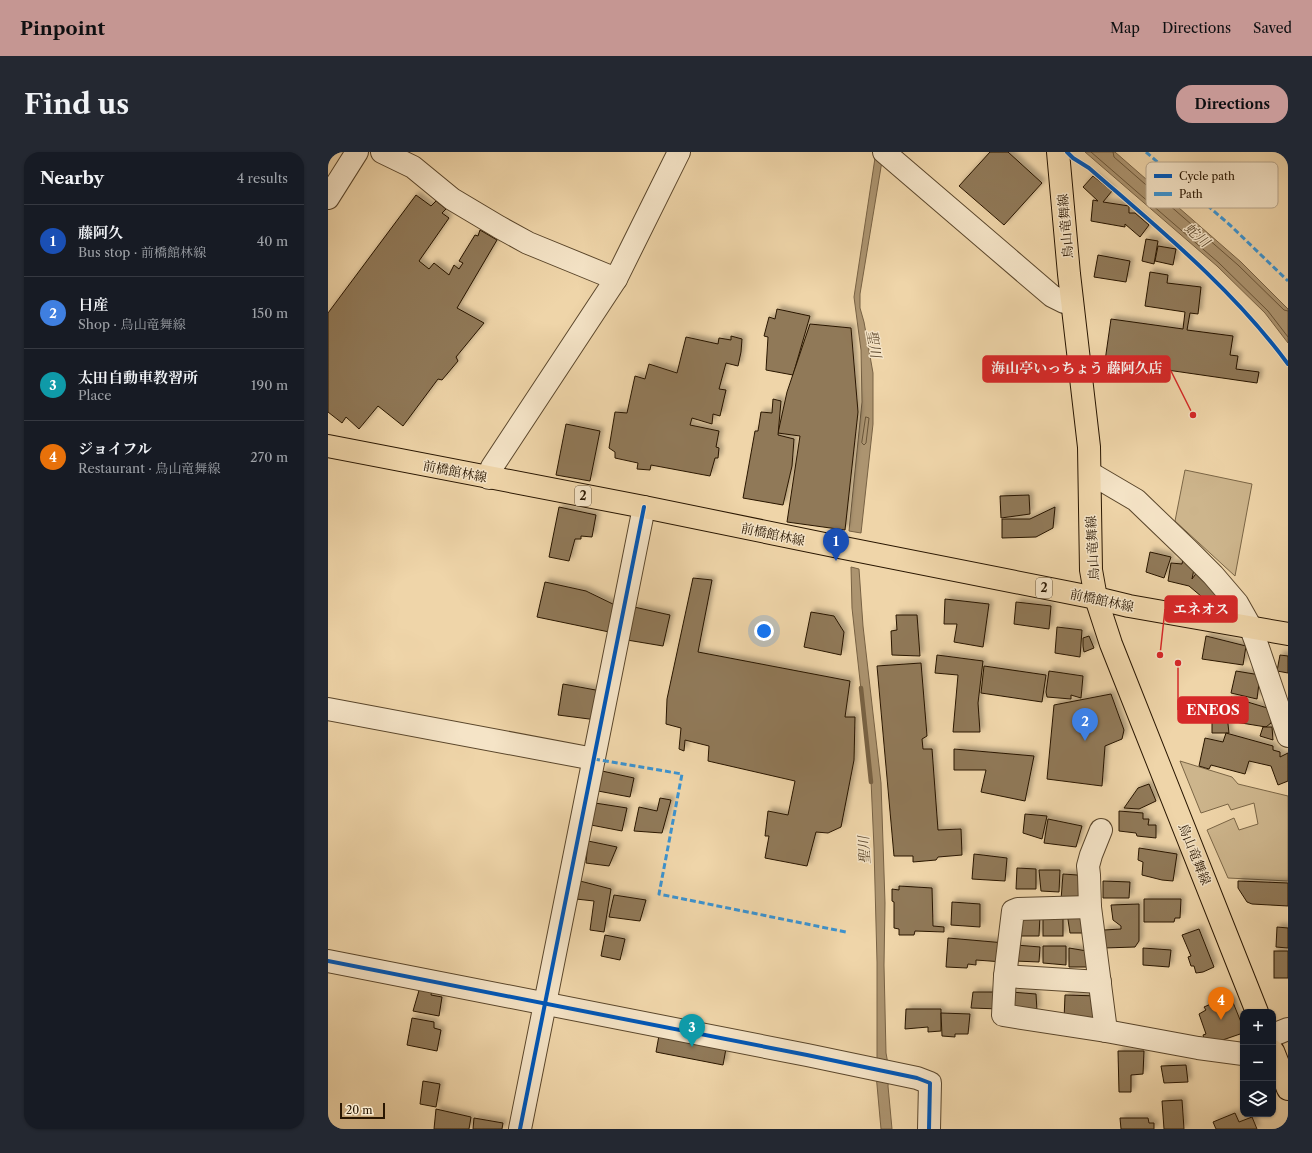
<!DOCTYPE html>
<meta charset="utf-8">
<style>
:root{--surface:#171b24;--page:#242831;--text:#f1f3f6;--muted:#9ea1a6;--line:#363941;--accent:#c59692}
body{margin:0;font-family:"Libre Caslon Text","Noto Serif JP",serif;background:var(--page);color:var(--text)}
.controls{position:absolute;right:12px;bottom:12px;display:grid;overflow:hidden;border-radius:8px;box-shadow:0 1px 3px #0004}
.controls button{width:36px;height:36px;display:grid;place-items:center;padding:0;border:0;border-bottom:1px solid var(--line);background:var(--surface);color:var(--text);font:20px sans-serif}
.scale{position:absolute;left:12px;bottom:10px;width:45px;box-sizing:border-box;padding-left:4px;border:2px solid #291601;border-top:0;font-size:11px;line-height:14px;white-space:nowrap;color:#291601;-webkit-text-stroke:3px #f5e4c7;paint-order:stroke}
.you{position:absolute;left:436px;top:479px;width:14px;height:14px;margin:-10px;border:3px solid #fff;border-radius:50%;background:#1a73e8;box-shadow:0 0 0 6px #1a73e833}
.badge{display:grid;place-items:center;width:26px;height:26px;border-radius:50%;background:var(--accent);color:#fff;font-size:13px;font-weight:700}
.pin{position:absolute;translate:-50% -33px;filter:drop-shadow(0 1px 2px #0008)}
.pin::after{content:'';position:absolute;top:21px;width:14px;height:12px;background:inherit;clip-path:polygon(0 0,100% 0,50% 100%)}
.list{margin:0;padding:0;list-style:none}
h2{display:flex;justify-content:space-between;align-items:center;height:52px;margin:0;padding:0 16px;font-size:17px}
h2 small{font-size:13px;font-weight:400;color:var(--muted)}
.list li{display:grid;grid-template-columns:26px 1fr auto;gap:12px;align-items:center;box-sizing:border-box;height:72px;padding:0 16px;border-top:1px solid var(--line)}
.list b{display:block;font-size:15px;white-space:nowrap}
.list p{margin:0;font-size:13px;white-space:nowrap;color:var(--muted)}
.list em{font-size:13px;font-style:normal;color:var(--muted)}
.icon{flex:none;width:22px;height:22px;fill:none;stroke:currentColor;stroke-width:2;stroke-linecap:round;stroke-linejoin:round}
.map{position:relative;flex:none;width:960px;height:977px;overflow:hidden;border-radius:16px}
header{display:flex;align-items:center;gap:24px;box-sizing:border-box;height:56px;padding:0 20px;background:var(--accent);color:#111}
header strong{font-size:19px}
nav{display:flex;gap:22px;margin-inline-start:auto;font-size:14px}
.intro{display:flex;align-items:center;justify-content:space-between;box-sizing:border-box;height:96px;padding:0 24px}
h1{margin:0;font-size:28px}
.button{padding:10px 18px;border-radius:16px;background:var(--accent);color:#111;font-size:14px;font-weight:700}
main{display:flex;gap:24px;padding:0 24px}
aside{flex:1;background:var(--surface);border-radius:16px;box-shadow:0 1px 3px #0004}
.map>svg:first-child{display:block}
.green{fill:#cdb58c;stroke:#7b6646}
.water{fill:#ac9470;stroke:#786244}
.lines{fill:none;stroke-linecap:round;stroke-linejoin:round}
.shore{stroke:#6a5538;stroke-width:1}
.stream{stroke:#786244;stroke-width:4.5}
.building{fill:#907958;stroke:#291601;filter:url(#shadow)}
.minor-casing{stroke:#5a462b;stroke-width:24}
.major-casing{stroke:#291601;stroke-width:24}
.minor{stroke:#f5e4c7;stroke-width:22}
.major{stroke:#efd5a9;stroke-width:22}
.quiet{stroke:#3c93d0;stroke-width:3;stroke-dasharray:6 3;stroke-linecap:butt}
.cycleway-casing{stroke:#f5e4c7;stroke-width:6}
.cycleway{stroke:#0057b8;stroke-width:4}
.labels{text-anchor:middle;stroke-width:3;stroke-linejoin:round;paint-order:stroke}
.shield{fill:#f5e4c7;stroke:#66543c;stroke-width:1}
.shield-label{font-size:12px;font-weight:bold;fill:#291601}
.street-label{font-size:13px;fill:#291601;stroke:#f5e4c7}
.water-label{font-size:14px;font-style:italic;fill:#5d482d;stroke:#f5e4c7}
.key{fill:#f5e4c7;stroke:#b8a68c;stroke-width:1}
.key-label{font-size:11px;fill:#291601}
.leader{fill:none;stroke:#d62828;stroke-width:1.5}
.callout-dot{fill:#d62828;stroke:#f5e4c7;stroke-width:1.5}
.callout{fill:#d62828;stroke:#d62828;stroke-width:1.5}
.callout-label{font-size:14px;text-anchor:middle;font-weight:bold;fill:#fff}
</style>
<header>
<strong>Pinpoint</strong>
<nav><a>Map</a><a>Directions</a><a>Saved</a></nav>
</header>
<div class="intro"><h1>Find us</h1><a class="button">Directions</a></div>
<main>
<aside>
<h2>Nearby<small>4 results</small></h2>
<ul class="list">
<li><span class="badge" style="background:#1a4fb4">1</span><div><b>藤阿久</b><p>Bus stop · 前橋館林線</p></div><em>40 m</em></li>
<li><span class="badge" style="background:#3f7fe0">2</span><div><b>日産</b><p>Shop · 鳥山竜舞線</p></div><em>150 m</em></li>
<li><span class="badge" style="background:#0f9aa8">3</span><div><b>太田自動車教習所</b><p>Place</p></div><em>190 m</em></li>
<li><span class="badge" style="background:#e8710a">4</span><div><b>ジョイフル</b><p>Restaurant · 鳥山竜舞線</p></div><em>270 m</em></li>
</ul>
</aside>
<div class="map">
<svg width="960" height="977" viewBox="0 0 960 977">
<defs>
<filter id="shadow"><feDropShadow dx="3.5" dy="-3.5" stdDeviation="2" flood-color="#0004"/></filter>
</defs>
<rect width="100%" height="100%" fill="#efd5a9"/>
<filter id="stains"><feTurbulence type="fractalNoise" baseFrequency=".005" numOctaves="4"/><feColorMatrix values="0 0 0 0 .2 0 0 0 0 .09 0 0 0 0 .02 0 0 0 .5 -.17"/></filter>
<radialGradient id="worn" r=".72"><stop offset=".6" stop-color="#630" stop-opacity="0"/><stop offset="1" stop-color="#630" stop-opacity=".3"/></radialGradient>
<g class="green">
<polygon points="857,318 924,332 907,424 847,369"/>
<polygon points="852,609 904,625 910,632 960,644 960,729 900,726 879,678 906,666 911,678 930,672 926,651 903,658 900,652 873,661"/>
</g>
<g class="water">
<polygon points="757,0 787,0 913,110 960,157 960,191 937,161 889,114"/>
<polygon points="547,6 554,9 532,142 532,156 536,170 545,221 545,272 533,381 521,379 534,250 533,198 526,145"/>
<polygon points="523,415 531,417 535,474 553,631 557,751 556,813 558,901 560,912 549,914 549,810 546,696 543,628 524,456"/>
<polygon points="548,922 561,923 560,934 564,977 553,977"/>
</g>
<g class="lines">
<g class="shore">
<polyline points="763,0 891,111 940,159 960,185"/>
<polyline points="785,0 786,5 910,113 956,158 960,159"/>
<polygon points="538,265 541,266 538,291 536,293 534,291"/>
</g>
<polyline class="stream" points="533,536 543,630"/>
</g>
<g class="building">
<polygon points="662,0 680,0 714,31 676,73 631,34"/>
<polygon points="765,24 784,39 775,50 801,54 801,61 807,61 821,73 812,85 797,72 797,75 763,69 765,48 770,49 755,35"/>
<polygon points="88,43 103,54 108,49 118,57 114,61 121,66 91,109 101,117 106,111 121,123 126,113 131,117 135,111 131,109 147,83 150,84 152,78 169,88 129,156 156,171 128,205 130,209 114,228 110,227 75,274 50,254 31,277 18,265 14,271 0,260 0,161"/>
<polygon points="818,87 830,89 826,112 814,109"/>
<polygon points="830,94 848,97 845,113 827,109"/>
<polygon points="770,103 802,109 798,130 766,125"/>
<polygon points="822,120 840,123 839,131 873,135 870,162 862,161 859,178 905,184 902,203 910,204 908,217 931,220 929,231 777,209 783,167 855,177 857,160 817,154"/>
<polygon points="449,157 482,164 465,223 438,218 440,185 436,184 441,165 447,167"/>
<polygon points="482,172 523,176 530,260 517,378 459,370 472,284 450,281 459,240"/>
<polygon points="403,184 414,187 413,200 410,214 398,211 391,237 398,238 392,264 385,262 384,272 364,266 362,273 391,279 388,295 391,296 390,306 387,306 382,324 323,313 322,318 309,317 310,311 287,306 287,300 281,296 287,260 299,261 307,224 317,227 321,212 349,221 358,185 390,192 391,186 403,188"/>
<polygon points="445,247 453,249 450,283 466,287 464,314 455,353 415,346 427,279 430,279 433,260 444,261"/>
<polygon points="238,272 272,279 262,329 228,323"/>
<polygon points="701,343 702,362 673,366 672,344"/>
<polygon points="231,355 268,363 264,385 253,384 253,387 247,387 241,409 221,405"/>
<polygon points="727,355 725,376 708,385 674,386 674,367 702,367"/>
<polygon points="822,400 843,405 836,426 818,420"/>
<polygon points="856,402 867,412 864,427 870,419 899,448 892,455 883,447 880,450 861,434 840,429 843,411 854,412"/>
<polygon points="365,426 384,428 370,500 522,529 517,565 527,565 526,608 513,675 500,681 488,680 479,714 437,706 441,684 437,684 440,659 460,663 467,629 380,609 381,594 357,588 356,599 351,597 353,576 338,572 339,547"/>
<polygon points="217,430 258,439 291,455 286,481 209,465"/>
<polygon points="617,447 661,452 655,495 626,490 629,472 616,472"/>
<polygon points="688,450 723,454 721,477 686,472"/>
<polygon points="306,455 342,463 335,494 299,488"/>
<polygon points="483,460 506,464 516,480 513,503 476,495"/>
<polygon points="568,463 589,463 592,504 564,503 563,479 569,478"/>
<polygon points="729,475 754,478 752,505 727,501"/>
<polygon points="761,484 766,496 756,500 755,494 755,486"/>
<polygon points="878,484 918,494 915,513 874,507"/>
<polygon points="609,503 655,509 650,551 652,580 625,580 630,523 607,521"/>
<polygon points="952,503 960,504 960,521 949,519"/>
<polygon points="593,511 599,584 594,587 595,597 604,597 610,678 633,677 634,703 610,705 608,708 585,710 585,704 566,704 549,514"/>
<polygon points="656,514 718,523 714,550 653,541"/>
<polygon points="721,519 755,524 753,546 743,543 743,547 719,545 718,540"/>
<polygon points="908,519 932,523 929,547 903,541"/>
<polygon points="235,532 273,539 269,568 230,563"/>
<polygon points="783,542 796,578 794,587 777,594 774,634 719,627 726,553"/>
<polygon points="903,545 946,558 943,571 938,575 901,569"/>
<polygon points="898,555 901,581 884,581 884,556"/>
<polygon points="935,575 944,575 945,588 932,584"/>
<polygon points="898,581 945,594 945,598 952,600 952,605 960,601 960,629 950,633 943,614 921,609 917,622 883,613 881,617 871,614 877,586 895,590"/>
<polygon points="626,597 706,604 697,649 653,640 658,618 626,618"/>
<polygon points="274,619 306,626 302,645 270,639"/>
<polygon points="821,632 828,649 811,657 796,656 810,636"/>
<polygon points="332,646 343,648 334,681 306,679 311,655 329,659"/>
<polygon points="267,651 299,656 294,679 263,673"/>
<polygon points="791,659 815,661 815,667 821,667 820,673 828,673 828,686 809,684 808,681 791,679"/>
<polygon points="697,662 719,664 714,687 695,681"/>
<polygon points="720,667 754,674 748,695 716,691"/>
<polygon points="260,689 289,695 281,714 258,711"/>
<polygon points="811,696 849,702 845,729 834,728 814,723 815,710 810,708"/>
<polygon points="646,702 679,706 677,729 644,727"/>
<polygon points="689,716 708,717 708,737 688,737"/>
<polygon points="711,718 732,718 731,740 713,739"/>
<polygon points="735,722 749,723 757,732 756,748 733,748"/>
<polygon points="252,729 283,737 276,780 262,778 266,749 248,747"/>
<polygon points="775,729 802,730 801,746 775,746"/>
<polygon points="910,729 960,731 960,754 924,752 919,750 910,736"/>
<polygon points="571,734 604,736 605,774 616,775 616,780 587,779 586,783 571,783 571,777 566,776 566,750 564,749 564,737 571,738"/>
<polygon points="286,743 318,748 312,769 281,765"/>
<polygon points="816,747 853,747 852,766 847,766 846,770 816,770"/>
<polygon points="624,750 652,752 652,775 623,773"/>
<polygon points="811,752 811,789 807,795 776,796 776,778 793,777 793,774 785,768 783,753"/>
<polygon points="739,761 759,761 763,781 742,781"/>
<rect x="715" y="762" width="20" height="22"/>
<polygon points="712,763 711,784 690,784 688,768"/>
<polygon points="949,775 960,776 960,796 948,795"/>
<polygon points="871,777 886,815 875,820 868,821 866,814 863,814 860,805 863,804 854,783"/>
<polygon points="277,783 297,787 292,808 273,804"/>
<polygon points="620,786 677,791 675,810 648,808 648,813 640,812 639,816 618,815"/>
<polygon points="688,793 712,795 711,810 687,809"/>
<polygon points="715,794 738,794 738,813 715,811"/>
<polygon points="741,796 765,800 765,815 741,815"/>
<polygon points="815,796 843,798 841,815 815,813"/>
<rect x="946" y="799" width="14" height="27"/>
<polygon points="92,835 104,838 103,843 114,845 111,864 85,859"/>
<polygon points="645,840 673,840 672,857 643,856"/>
<polygon points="683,840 708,842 709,859 682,857"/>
<polygon points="737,843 770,844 769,865 736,868"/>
<polygon points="892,848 895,851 904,848 915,875 915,881 883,892 878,892 875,883 878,882 871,862 878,858 876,855"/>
<polygon points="578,857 613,857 613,879 600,880 600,875 577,877"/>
<polygon points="613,861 642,862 640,882 627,882 627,885 614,884"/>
<polygon points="84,866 106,870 106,876 113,878 109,899 79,893"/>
<polygon points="332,878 399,891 395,913 328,900"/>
<polygon points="790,899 816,899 815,922 803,923 803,940 791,940"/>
<polygon points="858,913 860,930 836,931 833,914"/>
<polygon points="95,929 112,932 108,955 92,952"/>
<polygon points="854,948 856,977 836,977 834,949"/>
<polygon points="108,957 143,965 141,977 106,977"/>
<polygon points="907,961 911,970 924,965 929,977 888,977 885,970"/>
<polygon points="146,966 175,971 174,977 145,977"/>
<polygon points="792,966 820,966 821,971 826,971 826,977 793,977"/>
</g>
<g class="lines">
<g class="minor-casing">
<g id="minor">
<polyline points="54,0 85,15 124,47 171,75 200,91 288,127"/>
<polyline points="556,0 724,144 736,150 744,150"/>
<polyline points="0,46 29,0"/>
<polyline points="762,321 808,348 860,398 885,423 909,451 922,474 928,490 960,584"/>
<polyline points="161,326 164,315 288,127 351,0"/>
<polyline points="0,557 266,607"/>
<polyline points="773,678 763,703 760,714 761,723 762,755 778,879"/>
<polyline points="762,755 690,757 685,759 677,824 675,863 778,879 870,896 915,902"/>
<polyline points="0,809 479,903 589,926 602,931 601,977"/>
<polyline points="677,824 772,830"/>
<polyline points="945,883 960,877"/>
<polyline points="192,977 316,355"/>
</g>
</g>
<g class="major-casing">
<g id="major">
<polyline points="730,0 741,122 761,295 763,418 768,446 783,492 929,860"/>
<polyline points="0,294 316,355 511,395 768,446 801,454 960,482"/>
<polyline points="945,899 960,937"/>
</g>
</g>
<use href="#minor" class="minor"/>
<use href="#major" class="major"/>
<g class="quiet">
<polyline points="818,0 903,74 960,129"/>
<polyline points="266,607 354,622 331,742 518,780"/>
</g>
<g class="cycleway-casing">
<g id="cycleway">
<path d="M739,0L745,6L761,16C831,77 904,136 960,212"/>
<polyline points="0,809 479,903 589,926 602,931 601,977"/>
<polyline points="192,977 316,355"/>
</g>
</g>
<use href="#cycleway" class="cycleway"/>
</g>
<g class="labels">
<g class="shield">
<rect x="247" y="334" width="16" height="20" rx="3"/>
<rect x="708" y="426" width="16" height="20" rx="3"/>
</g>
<g class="shield-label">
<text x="255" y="348">2</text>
<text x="716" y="440">2</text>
</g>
<g class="street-label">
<text transform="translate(737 74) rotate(-95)" y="5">鳥山竜舞線</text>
<text transform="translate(127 319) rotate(11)" y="5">前橋館林線</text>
<text transform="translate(445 382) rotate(12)" y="5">前橋館林線</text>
<text transform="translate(764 396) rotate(-93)" y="5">鳥山竜舞線</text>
<text transform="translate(774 448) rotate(12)" y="5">前橋館林線</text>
<text transform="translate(867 702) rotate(68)" y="5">鳥山竜舞線</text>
</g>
<g class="water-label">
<text transform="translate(869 83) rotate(41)" y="5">蛇川</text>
<text transform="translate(546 192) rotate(80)" y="5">聖川</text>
<text transform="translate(536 698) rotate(-93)" y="5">聖川</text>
</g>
</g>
<rect x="818" y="10" width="132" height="46" rx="6" class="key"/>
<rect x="826" y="22" width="18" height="4" fill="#0057b8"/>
<rect x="826" y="40" width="18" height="4" fill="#3c93d0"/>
<g class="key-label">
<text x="851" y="28">Cycle path</text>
<text x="851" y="46">Path</text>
</g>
<path class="leader" d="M865 263L842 217M832 503L837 457M850 511L850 558"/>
<g class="callout-dot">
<circle cx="865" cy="263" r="4"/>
<circle cx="832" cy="503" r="4"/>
<circle cx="850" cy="511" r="4"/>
</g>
<g class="callout">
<rect x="655" y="204" width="187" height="26" rx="4"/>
<rect x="837" y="444" width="72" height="26" rx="4"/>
<rect x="850" y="545" width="70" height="26" rx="4"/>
</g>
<g class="callout-label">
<text x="749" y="221">海山亭いっちょう 藤阿久店</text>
<text x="873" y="462">エネオス</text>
<text x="885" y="563">ENEOS</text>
</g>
<rect width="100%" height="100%" filter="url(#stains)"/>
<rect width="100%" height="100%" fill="url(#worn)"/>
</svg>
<div class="controls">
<button>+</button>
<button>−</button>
<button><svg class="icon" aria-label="layers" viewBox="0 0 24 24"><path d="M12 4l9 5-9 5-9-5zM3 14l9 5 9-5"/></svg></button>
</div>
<div class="scale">20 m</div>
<div class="you"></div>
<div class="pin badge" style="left:508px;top:409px;background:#1a4fb4">1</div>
<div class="pin badge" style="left:757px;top:589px;background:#3f7fe0">2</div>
<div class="pin badge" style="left:364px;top:895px;background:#0f9aa8">3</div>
<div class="pin badge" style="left:893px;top:868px;background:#e8710a">4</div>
</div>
</main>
